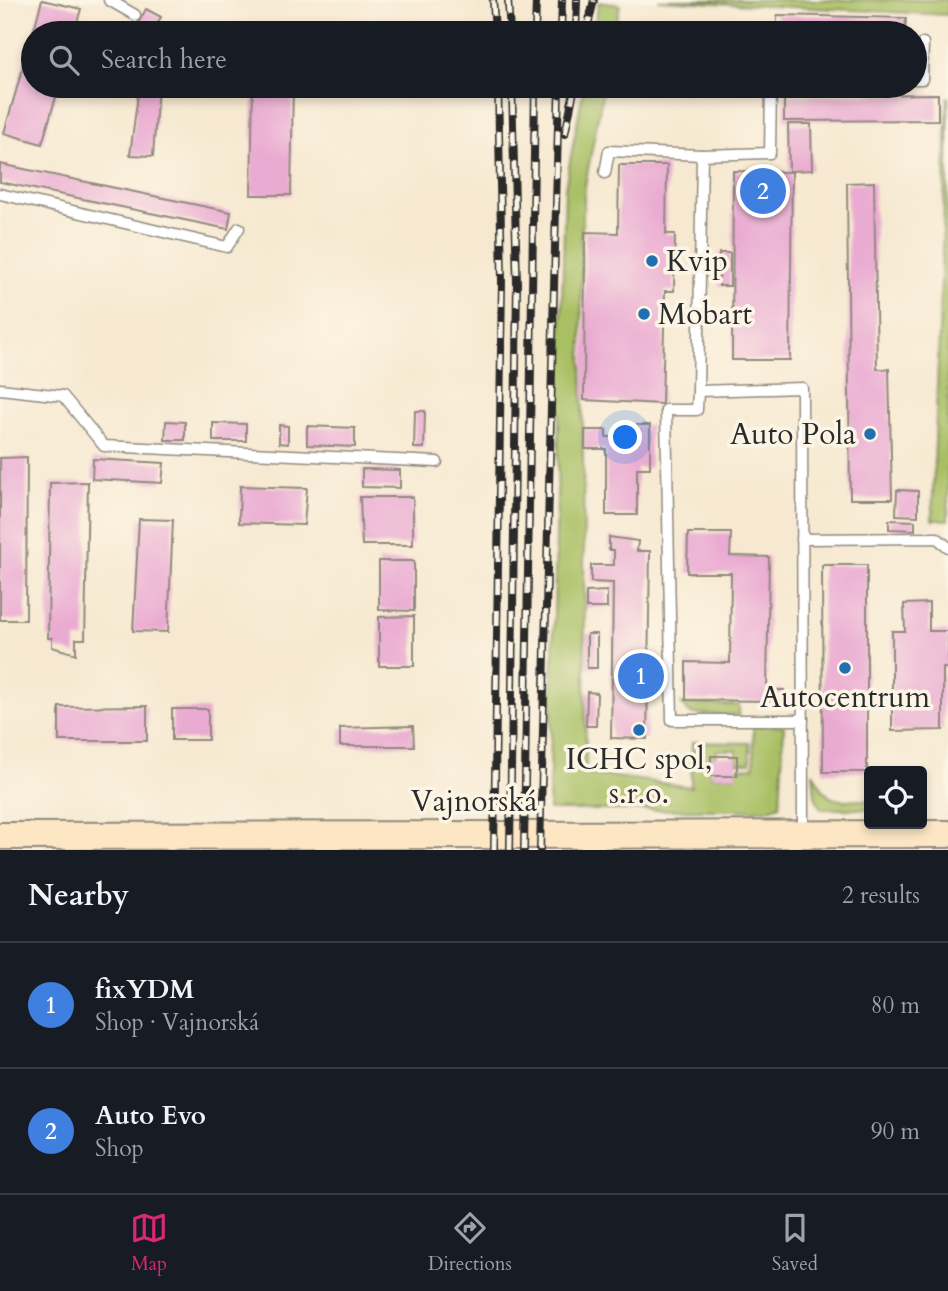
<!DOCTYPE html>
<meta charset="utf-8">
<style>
:root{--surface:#171b24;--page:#242831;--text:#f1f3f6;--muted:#9ea1a6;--line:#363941;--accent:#db2777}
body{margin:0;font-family:Cardo,serif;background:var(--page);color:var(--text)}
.controls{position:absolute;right:21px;bottom:21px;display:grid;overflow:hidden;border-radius:7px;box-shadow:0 4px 10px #0003}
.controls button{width:63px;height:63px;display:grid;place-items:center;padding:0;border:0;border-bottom:2px solid var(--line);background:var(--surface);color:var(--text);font:35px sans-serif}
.you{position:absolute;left:626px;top:438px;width:24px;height:24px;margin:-18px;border:5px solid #fff;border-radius:50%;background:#1a73e8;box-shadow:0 0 0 10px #1a73e833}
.badge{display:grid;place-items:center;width:46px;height:46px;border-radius:50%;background:var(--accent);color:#fff;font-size:23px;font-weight:700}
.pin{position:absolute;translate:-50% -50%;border:4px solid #fff;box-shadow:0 2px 7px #0006}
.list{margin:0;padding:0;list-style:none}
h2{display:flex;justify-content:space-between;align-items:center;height:91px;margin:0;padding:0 28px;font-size:30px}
h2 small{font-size:23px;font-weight:400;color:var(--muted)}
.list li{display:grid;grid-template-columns:46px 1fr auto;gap:21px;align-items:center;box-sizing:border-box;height:126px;padding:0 28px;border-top:2px solid var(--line)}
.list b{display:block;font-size:26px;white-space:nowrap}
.list p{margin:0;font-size:23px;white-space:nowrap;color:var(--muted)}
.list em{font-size:23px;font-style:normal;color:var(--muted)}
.icon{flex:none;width:38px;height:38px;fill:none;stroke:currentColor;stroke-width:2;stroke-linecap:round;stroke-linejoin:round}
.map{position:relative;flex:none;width:948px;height:850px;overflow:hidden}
.search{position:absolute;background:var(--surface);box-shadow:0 4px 10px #0003;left:21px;right:21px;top:21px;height:77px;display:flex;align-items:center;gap:18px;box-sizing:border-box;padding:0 24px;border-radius:38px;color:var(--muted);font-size:26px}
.sheet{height:343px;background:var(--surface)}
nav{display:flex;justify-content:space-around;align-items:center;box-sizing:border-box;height:98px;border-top:2px solid var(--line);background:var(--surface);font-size:19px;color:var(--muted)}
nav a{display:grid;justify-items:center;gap:4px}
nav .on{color:var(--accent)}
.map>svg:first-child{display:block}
.green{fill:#a9bf64;stroke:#6a7548;stroke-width:2}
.building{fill:#eaabd2}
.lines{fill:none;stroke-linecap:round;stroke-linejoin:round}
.lane-casing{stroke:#918a7e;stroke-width:13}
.secondary-casing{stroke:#918a7e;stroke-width:30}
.lane{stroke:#fff;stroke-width:10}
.secondary{stroke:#fce6c4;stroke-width:26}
.rail-casing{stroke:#2b2b2b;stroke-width:8}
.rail{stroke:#fcf5e5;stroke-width:5;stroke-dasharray:16;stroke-linecap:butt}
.poi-dot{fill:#1f6fb2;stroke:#fcf5e5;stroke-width:2.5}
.labels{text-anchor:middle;stroke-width:7;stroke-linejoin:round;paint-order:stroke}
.poi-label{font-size:30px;fill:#2b2b2b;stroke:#fcf5e5;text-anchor:start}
.street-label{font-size:30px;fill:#2b2b2b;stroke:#fcf5e5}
</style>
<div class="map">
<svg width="948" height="850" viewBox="0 0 948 850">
<rect width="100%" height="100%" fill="#fcf5e5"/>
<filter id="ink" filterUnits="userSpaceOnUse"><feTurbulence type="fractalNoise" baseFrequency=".0143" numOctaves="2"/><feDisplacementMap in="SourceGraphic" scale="14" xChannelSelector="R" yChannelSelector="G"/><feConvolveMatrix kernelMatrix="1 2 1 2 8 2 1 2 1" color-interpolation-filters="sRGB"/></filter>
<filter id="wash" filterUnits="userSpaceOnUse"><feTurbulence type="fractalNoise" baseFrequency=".00686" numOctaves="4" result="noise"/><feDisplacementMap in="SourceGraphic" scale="28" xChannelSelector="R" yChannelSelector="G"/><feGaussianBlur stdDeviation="1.57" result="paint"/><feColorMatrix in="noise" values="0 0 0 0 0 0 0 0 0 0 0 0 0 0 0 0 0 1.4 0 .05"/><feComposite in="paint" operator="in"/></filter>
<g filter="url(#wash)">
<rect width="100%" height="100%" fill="#f7e9d1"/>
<g class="green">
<polygon points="658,0 948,0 948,15"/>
<polygon points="599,2 620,5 614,33 593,33"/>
<polygon points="584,86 604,86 585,185 581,243 586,773 691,787 692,742 750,743 750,763 737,763 736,750 717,750 716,756 711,757 711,776 736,776 737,768 754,767 753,726 784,726 780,805 766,810 549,810 565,188"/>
<polygon points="948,96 948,520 932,520"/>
<polygon points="681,704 739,705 739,715 691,714"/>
<path d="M813,772C829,805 833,800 869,800V809H821L815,796Z"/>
</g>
<g id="blocks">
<g class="building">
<polygon points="42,0 81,9 74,33 33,33"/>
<polygon points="146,9 161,17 152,33 133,33"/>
<polygon points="777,15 906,18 905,33 758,33 758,25 777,27"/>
<polygon points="32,35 33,86 66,86 64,92 58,90 42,144 4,133"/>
<polygon points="139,86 158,86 153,156 130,155"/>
<polygon points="253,86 293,86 291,195 251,195"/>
<polygon points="938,94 938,120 784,121 784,96"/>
<polygon points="788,124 811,124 812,170 789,171"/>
<polygon points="0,164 231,212 228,229 0,182"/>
<polygon points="619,165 667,165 666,234 675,234 674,291 665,291 662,404 584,400 585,232 618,233"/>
<polygon points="733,171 792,172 790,360 732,360"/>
<polygon points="874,182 877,369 889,369 892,499 850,499 847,183"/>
<rect x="719" y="253" width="11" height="33"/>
<polygon points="415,411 425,411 424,448 414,448"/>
<polygon points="166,421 185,422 185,440 165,440"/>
<polygon points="213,423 246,424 246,441 213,441"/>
<polygon points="279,425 288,426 288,444 279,443"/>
<polygon points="631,425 650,425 650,468 637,468 637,515 606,515 606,449 585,449 585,430 606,430 606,437 632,437"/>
<polygon points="307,426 355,428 355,447 307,445"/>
<polygon points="27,457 26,620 0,620 0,458"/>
<polygon points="93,459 164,463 162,483 92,479"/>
<polygon points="362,469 400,470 400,488 362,487"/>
<polygon points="88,482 85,639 76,639 76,654 52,647 52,638 48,638 50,483"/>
<polygon points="240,486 307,488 304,525 239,523"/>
<polygon points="897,490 918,491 918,516 896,515"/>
<polygon points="360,497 413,497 413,545 362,545"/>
<polygon points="139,519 173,520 168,632 133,631"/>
<polygon points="889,520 915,521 915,530 889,529"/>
<polygon points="688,533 731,533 730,556 769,557 767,690 784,690 784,701 686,700 686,662 730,663 731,573 687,573"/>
<polygon points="609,537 638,541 637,551 650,551 647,739 611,738 613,583 591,582 591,565 614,565 614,550 609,550"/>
<polygon points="379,561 414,561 414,611 379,610"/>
<polygon points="822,565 867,565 867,772 823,772"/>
<polygon points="607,591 607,608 586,608 586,592"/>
<polygon points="929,603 929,631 948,631 948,668 943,668 943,730 892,731 892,631 905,631 904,604"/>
<polygon points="414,616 414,666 379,666 379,617"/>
<rect x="587" y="634" width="10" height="34"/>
<polygon points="587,692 597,693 596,726 586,726"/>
<polygon points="147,706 147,741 59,741 59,707"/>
<rect x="172" y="709" width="36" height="31"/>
<polygon points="413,726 414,746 340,746 340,728"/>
<rect x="711" y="756" width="26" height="20"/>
</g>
</g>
</g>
<g filter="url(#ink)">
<use href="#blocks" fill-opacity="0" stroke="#918a7e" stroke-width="2"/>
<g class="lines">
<g class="lane-casing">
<g id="lane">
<polyline points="109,0 135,15"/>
<polyline points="915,79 922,79 923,43"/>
<polyline points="771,86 770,153 702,155 698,391 802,388 803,834"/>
<polyline points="605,173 609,151 702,155"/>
<polyline points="0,194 227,247 239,228"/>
<polyline points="0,389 63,396 104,446 437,462"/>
<polyline points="698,391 697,410 666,410 672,720 803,720"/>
<polyline points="802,539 937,538 948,547"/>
</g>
</g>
<g class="secondary-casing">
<polyline id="secondary" points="0,836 948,834"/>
</g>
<use href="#lane" class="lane"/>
<use href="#secondary" class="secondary"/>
<g class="rail-casing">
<g id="rail">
<polyline points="493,0 495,33"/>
<polyline points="508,0 510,33"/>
<polyline points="535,33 536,0"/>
<polyline points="561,33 562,0"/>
<polyline points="576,33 577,0"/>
<polyline points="586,33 594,0"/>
<polyline points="565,134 575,86"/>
<polyline points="494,850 502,280 498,86"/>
<polyline points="510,850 517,283 512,86"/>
<polyline points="524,850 535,86"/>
<polyline points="540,850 559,86"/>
</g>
</g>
<use href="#rail" class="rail"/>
</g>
</g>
<g class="poi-dot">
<circle cx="652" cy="261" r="7"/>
<circle cx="644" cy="314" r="7"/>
<circle cx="870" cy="434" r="7"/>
<circle cx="845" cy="668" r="7"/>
<circle cx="639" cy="730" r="7"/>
</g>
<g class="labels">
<g class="poi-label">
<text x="666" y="271">Kvip</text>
<text x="658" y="324">Mobart</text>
<text x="856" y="444" text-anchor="end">Auto Pola</text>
<text x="845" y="707" text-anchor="middle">Autocentrum</text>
<text x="639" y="769" text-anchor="middle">ICHC spol,<tspan x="639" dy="34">s.r.o.</tspan></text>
</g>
<g class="street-label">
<text x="474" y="811">Vajnorská</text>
</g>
</g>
</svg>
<div class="controls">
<button><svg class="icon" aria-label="locate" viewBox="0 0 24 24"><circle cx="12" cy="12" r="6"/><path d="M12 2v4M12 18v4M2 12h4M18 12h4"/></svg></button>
</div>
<div class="you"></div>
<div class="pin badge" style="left:641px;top:676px;background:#3f7fe0">1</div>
<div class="pin badge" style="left:763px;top:191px;background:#3f7fe0">2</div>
<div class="search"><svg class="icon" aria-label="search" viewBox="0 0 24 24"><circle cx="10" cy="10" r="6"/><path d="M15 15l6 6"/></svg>Search here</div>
</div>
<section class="sheet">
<h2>Nearby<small>2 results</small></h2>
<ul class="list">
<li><span class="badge" style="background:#3f7fe0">1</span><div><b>fixYDM</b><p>Shop · Vajnorská</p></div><em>80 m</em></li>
<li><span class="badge" style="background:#3f7fe0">2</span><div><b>Auto Evo</b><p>Shop</p></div><em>90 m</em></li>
</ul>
</section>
<nav>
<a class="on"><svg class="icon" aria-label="map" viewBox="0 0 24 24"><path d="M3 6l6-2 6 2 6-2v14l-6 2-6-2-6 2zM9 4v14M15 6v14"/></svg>Map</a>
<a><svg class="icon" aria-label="directions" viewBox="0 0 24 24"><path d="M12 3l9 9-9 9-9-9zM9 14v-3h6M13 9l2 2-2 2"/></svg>Directions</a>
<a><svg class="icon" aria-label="saved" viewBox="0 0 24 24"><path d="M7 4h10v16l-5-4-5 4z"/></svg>Saved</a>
</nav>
